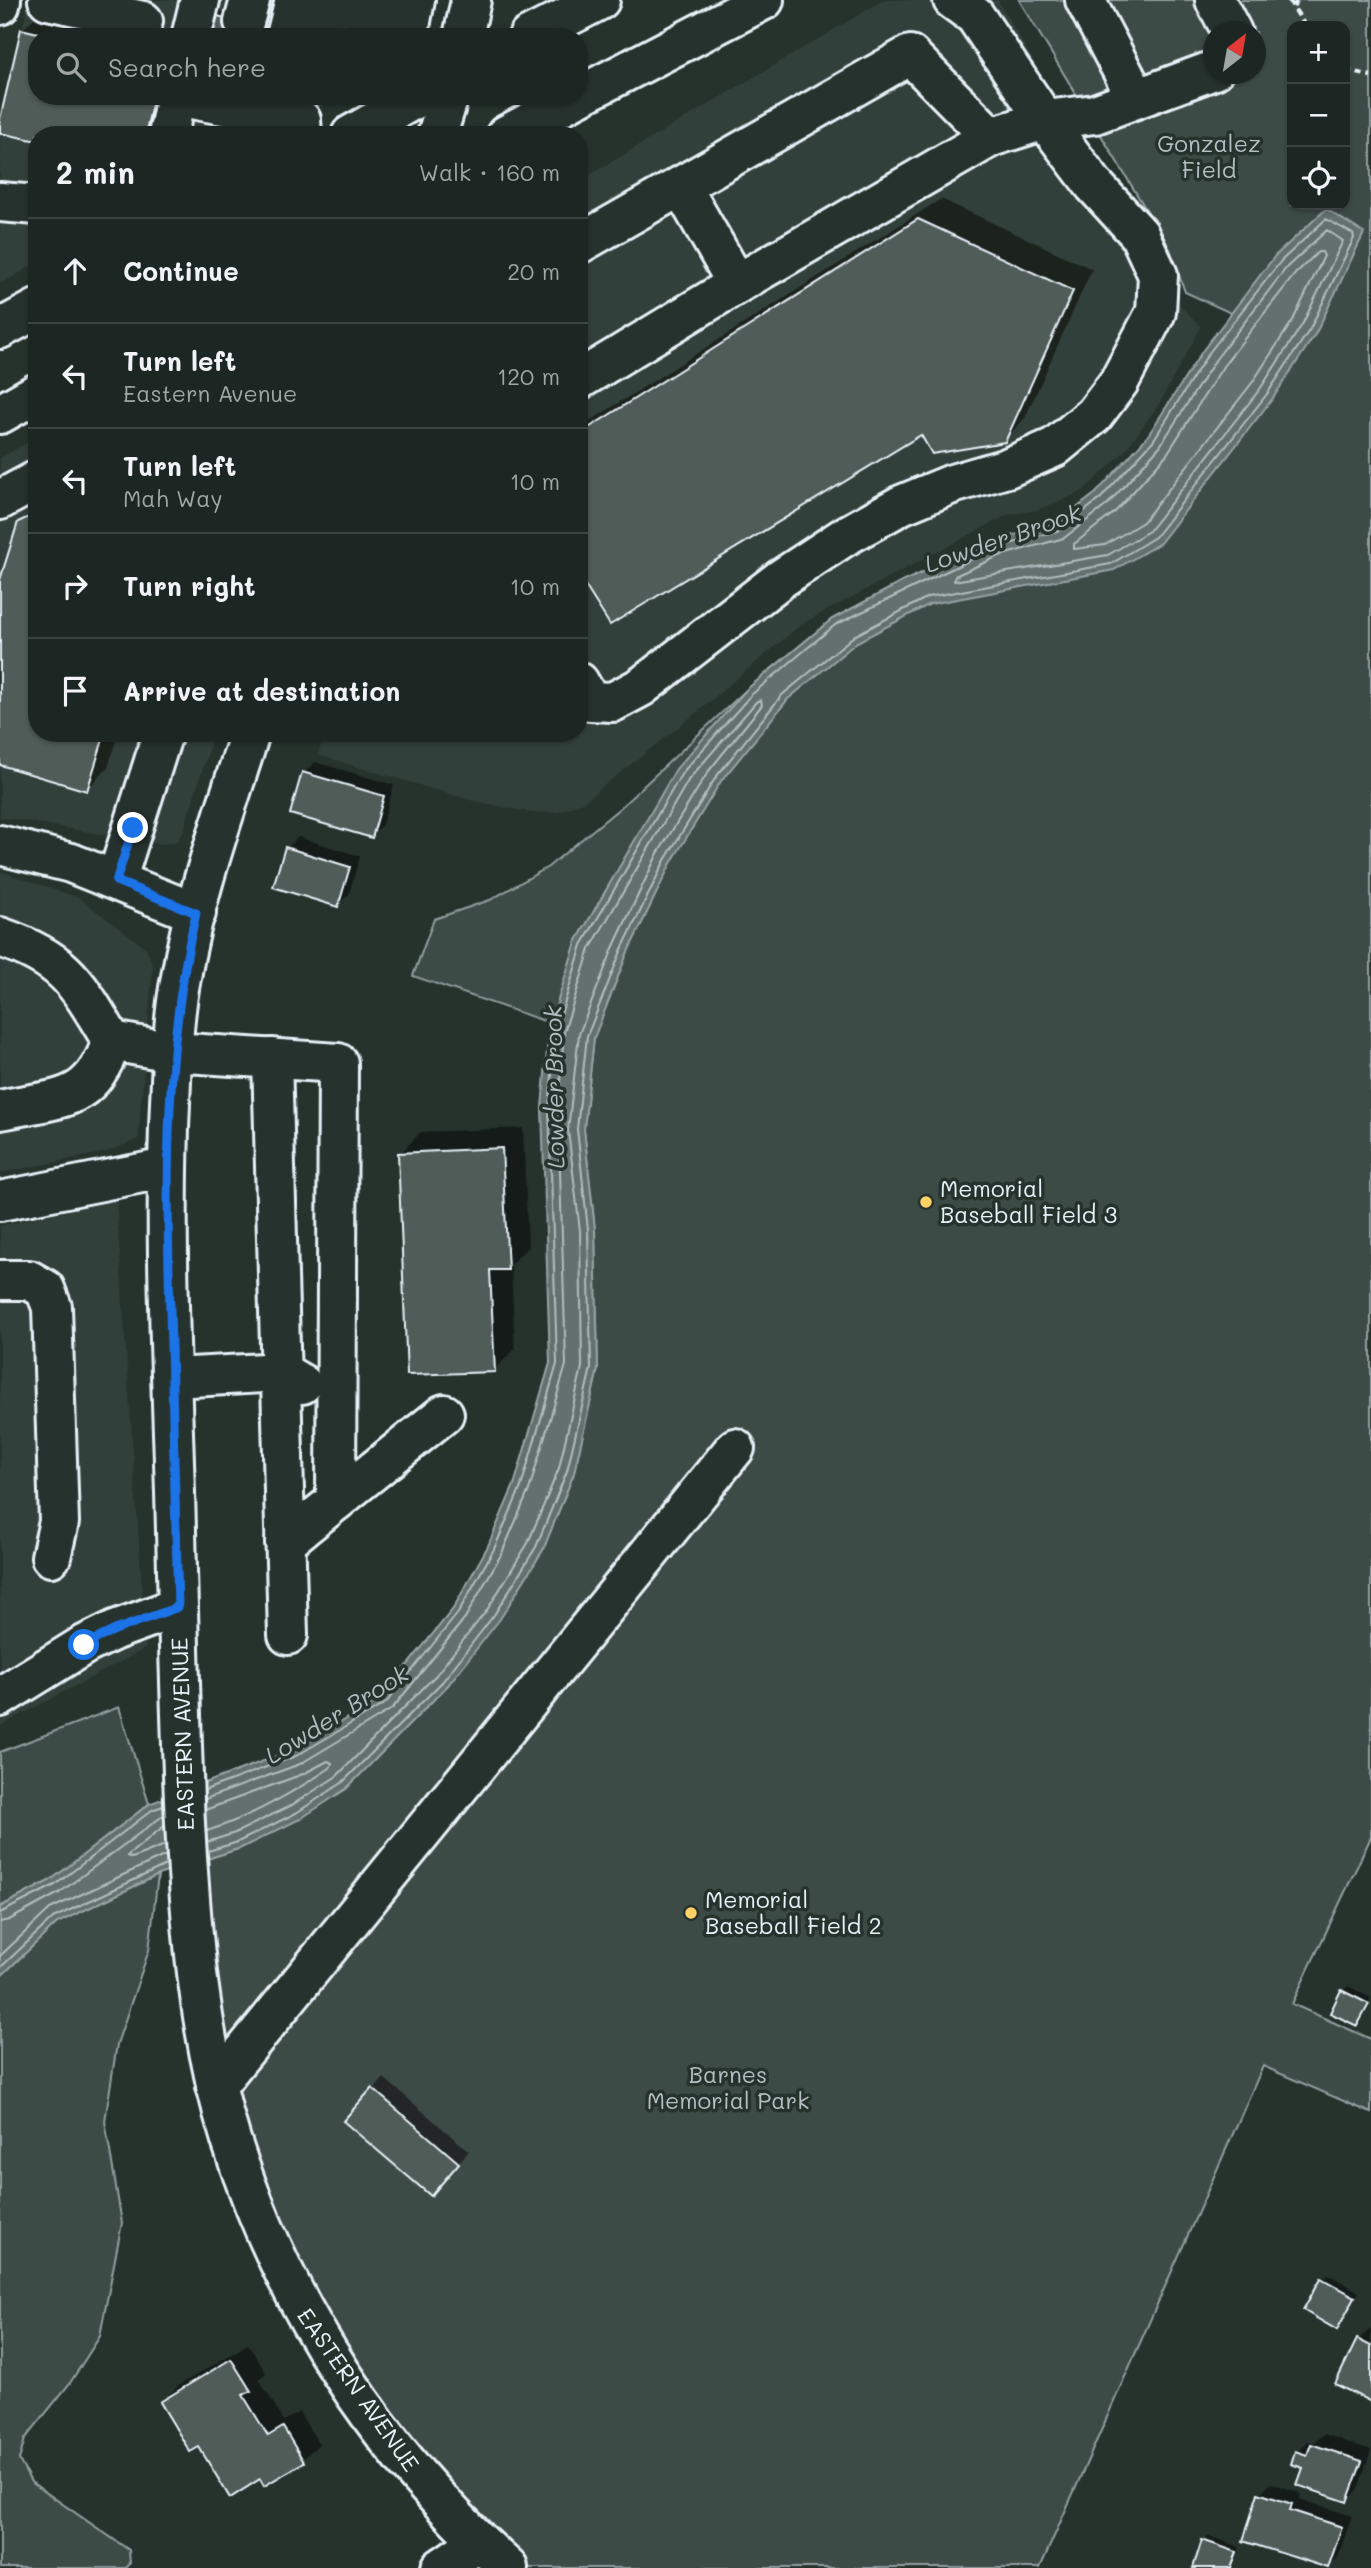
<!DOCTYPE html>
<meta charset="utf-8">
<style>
:root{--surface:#1c2622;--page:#29322f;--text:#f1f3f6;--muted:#a0a5a5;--line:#3a4340}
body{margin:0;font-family:Mali,sans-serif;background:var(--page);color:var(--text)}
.controls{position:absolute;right:21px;top:21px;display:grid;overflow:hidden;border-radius:14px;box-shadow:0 2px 5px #0004}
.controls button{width:63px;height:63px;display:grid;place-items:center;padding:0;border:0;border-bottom:2px solid var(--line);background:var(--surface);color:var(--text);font:35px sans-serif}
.compass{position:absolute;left:1203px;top:21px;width:63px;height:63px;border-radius:50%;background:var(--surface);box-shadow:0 2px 5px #0004;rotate:31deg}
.stop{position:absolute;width:21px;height:21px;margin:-16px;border:5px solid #1a73e8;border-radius:50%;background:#fff}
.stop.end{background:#1a73e8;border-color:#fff;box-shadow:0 2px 7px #0008}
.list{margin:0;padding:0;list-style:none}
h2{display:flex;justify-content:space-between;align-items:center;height:91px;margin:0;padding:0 28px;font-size:30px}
h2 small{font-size:23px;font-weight:400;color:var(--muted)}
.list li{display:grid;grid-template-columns:46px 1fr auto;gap:21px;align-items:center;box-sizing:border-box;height:105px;padding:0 28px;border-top:2px solid var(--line)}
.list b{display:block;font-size:26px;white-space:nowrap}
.list p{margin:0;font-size:23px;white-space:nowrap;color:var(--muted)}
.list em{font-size:23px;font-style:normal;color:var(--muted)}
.icon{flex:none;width:38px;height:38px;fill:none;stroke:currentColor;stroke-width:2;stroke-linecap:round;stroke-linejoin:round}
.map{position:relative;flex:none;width:1371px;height:2568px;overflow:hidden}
.search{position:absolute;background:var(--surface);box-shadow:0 2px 5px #0004;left:28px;top:28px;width:560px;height:77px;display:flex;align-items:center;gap:18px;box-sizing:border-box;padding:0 24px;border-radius:28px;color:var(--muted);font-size:26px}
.panel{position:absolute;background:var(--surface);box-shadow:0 2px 5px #0004;left:28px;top:126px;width:560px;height:616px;border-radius:28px}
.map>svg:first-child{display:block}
.built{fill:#333f3a}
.green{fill:#3e4b47;stroke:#939ea0;stroke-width:2;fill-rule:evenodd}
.water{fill:#636f6d;stroke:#98a3a5;stroke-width:2}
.shadow{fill:#0007}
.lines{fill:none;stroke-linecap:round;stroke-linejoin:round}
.shore{stroke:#b3bdc0;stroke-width:2}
.building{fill:#505c59;stroke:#e8f1f8;stroke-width:2}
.minor-tunnel{stroke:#43504b;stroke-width:38;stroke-dasharray:38 19;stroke-linecap:butt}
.minor-casing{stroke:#e8f1f8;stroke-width:44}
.major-casing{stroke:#e8f1f8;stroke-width:44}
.highway-casing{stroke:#e8f1f8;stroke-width:44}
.path{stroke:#e8f1f8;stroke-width:4.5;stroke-dasharray:7 5;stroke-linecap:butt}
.minor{stroke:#26332d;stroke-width:38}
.major{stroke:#26332d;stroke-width:38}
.highway{stroke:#26332d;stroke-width:38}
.route{stroke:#1a73e8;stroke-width:9}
.poi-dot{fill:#ffd166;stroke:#26332d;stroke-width:2.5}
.labels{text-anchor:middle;stroke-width:7;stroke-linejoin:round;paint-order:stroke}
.park-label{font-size:23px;fill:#b5bfc3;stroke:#26332d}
.poi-label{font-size:23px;fill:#e8f1f8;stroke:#26332d;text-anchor:start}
.street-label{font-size:23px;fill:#e8f1f8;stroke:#26332d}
.water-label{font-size:24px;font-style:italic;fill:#b3bdc0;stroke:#26332d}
</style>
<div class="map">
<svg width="1371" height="2568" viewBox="0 0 1371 2568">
<rect width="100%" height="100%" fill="#26332d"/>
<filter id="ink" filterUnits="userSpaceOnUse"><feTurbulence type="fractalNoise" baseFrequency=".0143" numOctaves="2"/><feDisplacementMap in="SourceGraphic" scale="14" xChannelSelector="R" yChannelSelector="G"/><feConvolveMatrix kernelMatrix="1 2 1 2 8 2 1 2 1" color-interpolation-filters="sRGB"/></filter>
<g filter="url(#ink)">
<g class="built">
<polygon points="29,0 379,0 370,37 37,37 37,96 331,96 263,135 37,135 37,263 0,284 0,129"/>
<polygon points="884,0 998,0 1052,94 1170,265 1180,305 1201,327 1159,404 1124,452 1082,492 1037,510 1007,515 803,623 685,722 583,802 558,812 533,813 470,800 318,755 324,733 579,733 579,181"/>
<polygon points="37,437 37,733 214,733 183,832 176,842 160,844 0,817 0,458"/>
<polygon points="0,871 79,898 146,948 153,966 138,1139 107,1152 0,1173"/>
<polygon points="116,1199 146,1648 0,1726 0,1226"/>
</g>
<g class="green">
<path d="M1019,0H1371V1837L1292,2004L1371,2039V2113L1263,2066L1040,2568H508L479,2542L270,2245L188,1865L241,1848L346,1789L448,1685L543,1550L574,1473L598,1369L595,1230L584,1129L594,1038L413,976L434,919L490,900L548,867L621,807L746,690L832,619L904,581L993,541L1187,490L1292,341L1185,292L1170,249ZM1292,26H1345V205H1292ZM1214,32H1256V74H1214Z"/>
<polygon points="119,1707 149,1804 51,1880 0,1907 0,1752"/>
<polygon points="158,1875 149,1950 117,2044 105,2121 122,2223 100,2336 70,2383 25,2439 19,2460 31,2482 129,2550 130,2564 126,2568 0,2568 0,1977 57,1923"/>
</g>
<polygon class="water" points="1326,209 1364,233 1316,333 1273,398 1160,543 1114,570 930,604 857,642 788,699 721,781 671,863 627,954 594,1038 584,1129 595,1230 598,1369 574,1473 543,1550 500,1619 448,1685 346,1789 300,1819 241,1848 158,1875 57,1923 0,1977 0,1907 51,1880 149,1804 293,1750 381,1698 453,1609 488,1546 514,1485 550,1363 542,1107 549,1029 576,942 676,769 746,690 832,619 904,581 993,541 1057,523 1096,493 1147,437 1203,350 1275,256"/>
<g class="shadow">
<polygon points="211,9 332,36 200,37"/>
<polygon points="38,14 141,37 37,37 37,96 166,96 157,135 37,135 0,131 22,30"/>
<polygon points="941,199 1092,269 1025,418 1004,440 921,433 579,572 579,428"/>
<polygon points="37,506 37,733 118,733 108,768 87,789 0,763 0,586 19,523"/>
<polygon points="315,762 394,785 382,825 371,836 304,773"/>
<polygon points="298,837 360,856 349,894 338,905 287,848"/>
<polygon points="523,1128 528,1247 511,1264 515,1349 494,1370 400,1154 421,1132"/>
<polygon points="1348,1986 1371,1998 1357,2024 1343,1991"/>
<polygon points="384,2078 469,2151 441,2182 346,2121"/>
<polygon points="1328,2274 1359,2292 1337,2327 1323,2279"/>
<polygon points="1369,2330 1371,2330 1371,2400 1358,2340"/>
<polygon points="248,2344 266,2373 259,2379 284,2421 299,2412 319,2444 302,2460 261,2477 200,2445 162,2402 178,2386"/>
<polygon points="1324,2434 1371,2450 1358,2489 1347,2500 1305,2467 1297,2452 1308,2441 1314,2443"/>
<polygon points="1271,2483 1301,2493 1300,2499 1352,2516 1338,2556 1328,2567 1260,2494"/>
<polygon points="1209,2536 1240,2547 1233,2568 1195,2568 1204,2541"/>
</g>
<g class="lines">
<g class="shore">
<polygon points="1327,230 1343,241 1302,325 1260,389 1149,531 1108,555 954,581 955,576 999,556 1064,538 1107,505 1160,446 1216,359 1287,267"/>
<polygon points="1318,252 1322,252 1324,256 1293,320 1252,383 1143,522 1105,545 1074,549 1074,544 1115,512 1167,454 1224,365 1295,274"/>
<polyline points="205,1790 296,1756 386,1703 458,1613 494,1549 521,1487 557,1364 549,1107 556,1031 582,945 682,773 751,695 835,625 995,548 1060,530 1100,499 1153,441 1208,354 1281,261 1326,219 1353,234 1354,238 1310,329 1267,394 1155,537 1111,564 928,597 854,636 782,695 716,777 665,860 621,951 587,1036 577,1129 588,1230 591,1368 567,1471 536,1547 494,1615 443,1681 342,1783 296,1813 238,1842 208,1851"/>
<polyline points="205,1799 300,1764 392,1709 465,1618 502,1553 529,1490 566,1365 558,1107 564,1032 590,949 689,779 757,701 761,700 762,705 708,772 657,855 613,948 579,1034 568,1130 580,1231 582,1367 559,1468 528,1543 487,1610 436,1675 337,1776 292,1805 235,1833 207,1842"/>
<path d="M205,1810L303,1774L328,1761L332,1763L330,1768C291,1794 251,1817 207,1831"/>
<polyline points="164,1826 127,1856 132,1858 165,1845"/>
<polyline points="0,1913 55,1885 152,1810 163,1806"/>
<polyline points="0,1922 9,1920 59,1893 164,1815"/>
<polyline points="0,1956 50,1909 166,1855"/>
<polyline points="0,1968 53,1918 166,1865"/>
</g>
</g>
<g class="building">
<polygon points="204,13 308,37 199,37"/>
<polygon points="21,29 55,37 37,37 37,96 154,96 145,135 37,135 37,141 0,133 0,119"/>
<polygon points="272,96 316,96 314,106"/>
<polygon points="918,219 1073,291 1005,442 932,454 921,435 610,625 579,576 579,434"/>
<polygon points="37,513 37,733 105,733 87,791 0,765 0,580 18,522"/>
<polygon points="302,772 384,796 372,838 290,814"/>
<polygon points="285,847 350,867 338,907 273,887"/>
<polygon points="502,1148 508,1270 490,1270 495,1372 407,1375 398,1153"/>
<polygon points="1341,1990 1369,2004 1357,2026 1330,2013"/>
<polygon points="372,2088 459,2163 431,2196 343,2121"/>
<polygon points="1321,2278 1355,2297 1337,2330 1303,2310"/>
<polygon points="1357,2339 1371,2346 1371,2402 1335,2384"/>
<polygon points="231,2359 251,2391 243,2395 268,2436 283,2427 304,2462 264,2486 260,2479 230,2498 199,2447 190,2452 160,2402"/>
<polygon points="1311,2444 1362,2461 1347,2502 1297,2485 1303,2468 1291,2464 1295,2451 1307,2455"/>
<polygon points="1258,2493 1292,2504 1290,2510 1342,2527 1328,2568 1243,2541"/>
<polygon points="1202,2540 1237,2552 1231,2568 1193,2568"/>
</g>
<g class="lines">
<polyline class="minor-tunnel" points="304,104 305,96"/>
<g class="minor-casing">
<g id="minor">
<polyline points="48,0 143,21"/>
<polyline points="320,0 411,20"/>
<polyline points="1085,0 1136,97"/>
<polyline points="1215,0 1232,32"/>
<polyline points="0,5 1,0"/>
<polyline points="244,22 250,0"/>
<polyline points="287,32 295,0"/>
<polyline points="191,37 200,0"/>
<polyline points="320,37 329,2"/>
<polyline points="176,96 301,120 302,135"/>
<polyline points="168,135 176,96"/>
<polyline points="681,186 737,284"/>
<polyline points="0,202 37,205"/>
<polyline points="579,244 910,55 991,137"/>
<polyline points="579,380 737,284 991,137 1045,120 1095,114 1214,70"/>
<polyline points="0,500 37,480"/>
<polyline points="579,682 590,701 613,702 641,687 782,578 844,537 901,505 952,484 1007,468 1055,447 1094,415 1119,382 1156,312 1158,275 1139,234 1094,185 1045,120 975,16 953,0"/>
<polyline points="0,845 71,863 196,913"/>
<polyline points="116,881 163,733"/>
<path d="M0,937C67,960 77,983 112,1041L172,1052L338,1063L336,1501"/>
<polyline points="272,1058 288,1635"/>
<path d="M0,1110C59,1097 90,1105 112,1041"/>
<polyline points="0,1201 167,1168"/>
<polyline points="0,1280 29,1280 45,1289 52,1307 59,1522 51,1557"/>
<polyline points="172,1378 281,1372 302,1384"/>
<polyline points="285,1542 444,1414"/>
<polyline points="0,1697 84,1645 115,1630 178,1607"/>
<polyline points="216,2086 735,1448"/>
<polyline points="441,2568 479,2542"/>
</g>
</g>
<g class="major-casing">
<g id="major">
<polyline points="408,37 415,0"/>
<polyline points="463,37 471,0"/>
<polyline points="437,135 449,96"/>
<path d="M250,733C225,813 195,894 181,977C173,1018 172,1061 170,1103C164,1232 171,1363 175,1492C178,1603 180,1713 185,1823C191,1930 199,2037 231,2140C284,2306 379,2452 508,2568"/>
</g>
</g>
<g class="highway-casing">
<g id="highway">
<polyline points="528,37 600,0"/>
<polyline points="579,96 764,0"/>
<polyline points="351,135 420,96"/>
<polyline points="506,135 579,96"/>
<polyline points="0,329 37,309"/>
<polyline points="0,414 37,393"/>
</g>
</g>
<g class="path">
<polyline points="1289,0 1305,26"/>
<polyline points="1293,7 1298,0"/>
<polyline points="1345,70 1371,76"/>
</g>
<use href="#minor" class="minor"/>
<use href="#major" class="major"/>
<use href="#highway" class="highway"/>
</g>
</g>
<g class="lines" filter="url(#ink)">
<path class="route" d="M84,1645L115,1630L178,1607C176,1508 173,1409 170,1310C166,1176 165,1044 196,913L116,881L133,828"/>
</g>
<g class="poi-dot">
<circle cx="926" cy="1202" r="7"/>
<circle cx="691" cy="1913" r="7"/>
</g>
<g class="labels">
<g class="park-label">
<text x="1209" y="152">Gonzalez<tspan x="1209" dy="26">Field</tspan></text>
<text x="728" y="2083">Barnes<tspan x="728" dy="26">Memorial Park</tspan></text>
</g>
<g class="poi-label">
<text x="940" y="1197">Memorial<tspan x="940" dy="26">Baseball Field 3</tspan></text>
<text x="705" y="1908">Memorial<tspan x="705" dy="26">Baseball Field 2</tspan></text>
</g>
<g class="street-label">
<text transform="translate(183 1734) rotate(-92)" y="8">EASTERN AVENUE</text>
<text transform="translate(358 2390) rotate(55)" y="8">EASTERN AVENUE</text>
</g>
<g class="water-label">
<text transform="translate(1003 539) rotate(-19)" y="8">Lowder Brook</text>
<text transform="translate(555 1087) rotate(-91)" y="8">Lowder Brook</text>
<text transform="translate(337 1715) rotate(-32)" y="8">Lowder Brook</text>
</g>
</g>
</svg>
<div class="controls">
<button>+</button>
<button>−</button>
<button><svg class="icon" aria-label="locate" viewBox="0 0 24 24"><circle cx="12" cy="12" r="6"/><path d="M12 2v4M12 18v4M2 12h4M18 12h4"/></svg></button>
</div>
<svg class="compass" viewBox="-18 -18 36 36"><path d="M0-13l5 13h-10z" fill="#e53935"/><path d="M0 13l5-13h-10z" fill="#a0a5a5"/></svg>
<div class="stop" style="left:84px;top:1645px"></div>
<div class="stop end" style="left:133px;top:828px"></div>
<div class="search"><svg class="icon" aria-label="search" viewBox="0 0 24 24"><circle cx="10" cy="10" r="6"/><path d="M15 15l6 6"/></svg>Search here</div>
<section class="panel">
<h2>2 min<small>Walk · 160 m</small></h2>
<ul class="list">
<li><svg class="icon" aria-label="ahead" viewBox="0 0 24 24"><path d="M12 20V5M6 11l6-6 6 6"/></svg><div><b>Continue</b></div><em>20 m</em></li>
<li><svg class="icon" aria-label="left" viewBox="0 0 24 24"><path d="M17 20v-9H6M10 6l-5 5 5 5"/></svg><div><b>Turn left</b><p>Eastern Avenue</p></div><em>120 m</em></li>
<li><svg class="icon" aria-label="left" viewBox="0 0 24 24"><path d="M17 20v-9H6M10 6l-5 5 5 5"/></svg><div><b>Turn left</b><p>Mah Way</p></div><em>10 m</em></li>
<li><svg class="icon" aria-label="right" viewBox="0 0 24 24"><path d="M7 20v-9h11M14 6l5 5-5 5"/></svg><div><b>Turn right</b></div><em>10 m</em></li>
<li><svg class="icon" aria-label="arrive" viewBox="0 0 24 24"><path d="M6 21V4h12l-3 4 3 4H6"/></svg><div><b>Arrive at destination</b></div></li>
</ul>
</section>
</div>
